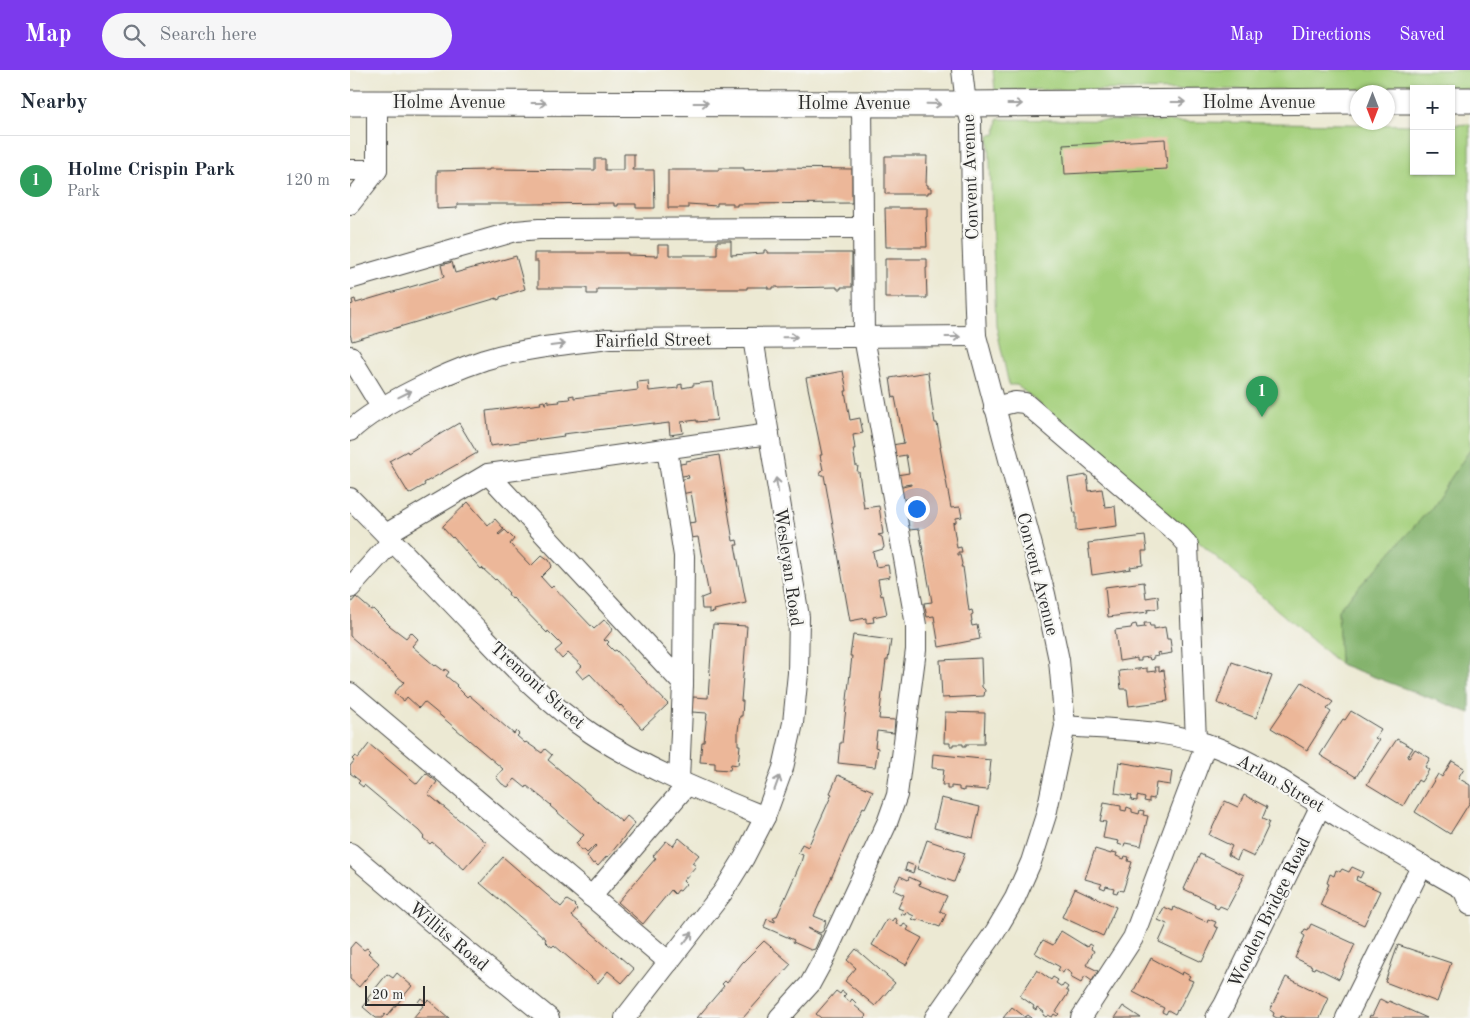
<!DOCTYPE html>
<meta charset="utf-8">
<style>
:root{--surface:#fff;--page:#f6f6f7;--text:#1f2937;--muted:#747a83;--line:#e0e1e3;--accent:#7c3aed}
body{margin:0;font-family:"Old Standard TT",serif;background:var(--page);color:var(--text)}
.controls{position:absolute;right:15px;top:15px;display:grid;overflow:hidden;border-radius:0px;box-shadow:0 1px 4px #0004}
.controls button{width:45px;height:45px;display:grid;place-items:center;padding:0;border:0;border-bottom:1px solid var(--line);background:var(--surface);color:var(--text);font:25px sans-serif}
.compass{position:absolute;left:1000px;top:15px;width:45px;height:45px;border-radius:50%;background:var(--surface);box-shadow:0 1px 4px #0004;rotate:180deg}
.scale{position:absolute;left:15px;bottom:12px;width:60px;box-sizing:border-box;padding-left:5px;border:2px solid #2b2b2b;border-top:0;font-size:14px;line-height:18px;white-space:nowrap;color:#2b2b2b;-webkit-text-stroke:4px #f6f6f2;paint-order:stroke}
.you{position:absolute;left:566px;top:438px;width:18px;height:18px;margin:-12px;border:4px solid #fff;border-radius:50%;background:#1a73e8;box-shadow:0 0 0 8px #1a73e833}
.badge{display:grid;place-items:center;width:32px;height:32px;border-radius:50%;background:var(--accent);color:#fff;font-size:16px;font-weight:700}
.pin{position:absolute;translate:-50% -41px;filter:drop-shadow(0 1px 2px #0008)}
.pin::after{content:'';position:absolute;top:26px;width:18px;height:15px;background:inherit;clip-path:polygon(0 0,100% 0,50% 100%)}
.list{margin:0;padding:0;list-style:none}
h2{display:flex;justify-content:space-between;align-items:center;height:65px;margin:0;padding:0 20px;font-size:21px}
h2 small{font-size:16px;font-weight:400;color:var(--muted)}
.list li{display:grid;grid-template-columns:32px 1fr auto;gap:15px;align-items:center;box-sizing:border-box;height:90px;padding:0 20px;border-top:1px solid var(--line)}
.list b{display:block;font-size:19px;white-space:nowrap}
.list p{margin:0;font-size:16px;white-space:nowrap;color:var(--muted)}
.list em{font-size:16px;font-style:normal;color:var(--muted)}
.icon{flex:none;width:28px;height:28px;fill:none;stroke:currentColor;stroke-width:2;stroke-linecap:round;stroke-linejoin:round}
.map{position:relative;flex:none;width:1120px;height:948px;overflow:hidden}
header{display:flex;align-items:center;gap:30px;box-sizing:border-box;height:70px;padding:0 25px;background:var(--accent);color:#fff}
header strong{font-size:24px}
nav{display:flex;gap:28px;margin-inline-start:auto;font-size:18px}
.search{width:350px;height:45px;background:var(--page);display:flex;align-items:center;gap:12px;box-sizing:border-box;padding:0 18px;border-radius:28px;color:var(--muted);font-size:19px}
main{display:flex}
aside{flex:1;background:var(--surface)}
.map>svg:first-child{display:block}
.green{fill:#a4d07c;stroke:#687e54}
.forest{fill:#83b26c;stroke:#576e4c}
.building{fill:#ecb799}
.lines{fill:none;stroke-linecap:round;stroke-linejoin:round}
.minor-casing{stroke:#484844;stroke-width:22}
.major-casing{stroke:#484844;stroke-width:27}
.minor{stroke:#fff;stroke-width:20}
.major{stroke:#fff;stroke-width:25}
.oneway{stroke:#a0a0a0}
.labels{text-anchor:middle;stroke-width:4.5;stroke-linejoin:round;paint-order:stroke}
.street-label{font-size:18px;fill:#2b2b2b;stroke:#f6f6f2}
</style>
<header>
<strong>Map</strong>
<div class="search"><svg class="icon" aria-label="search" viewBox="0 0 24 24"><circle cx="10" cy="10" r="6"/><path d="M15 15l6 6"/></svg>Search here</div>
<nav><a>Map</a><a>Directions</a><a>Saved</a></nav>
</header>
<main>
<aside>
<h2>Nearby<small></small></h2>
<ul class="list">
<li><span class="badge" style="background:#2e9e5b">1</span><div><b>Holme Crispin Park</b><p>Park</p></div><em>120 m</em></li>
</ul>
</aside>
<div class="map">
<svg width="1120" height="948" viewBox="0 0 1120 948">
<rect width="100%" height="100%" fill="#f6f6f2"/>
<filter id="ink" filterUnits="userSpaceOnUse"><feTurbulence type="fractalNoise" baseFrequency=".02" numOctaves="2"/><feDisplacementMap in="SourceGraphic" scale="10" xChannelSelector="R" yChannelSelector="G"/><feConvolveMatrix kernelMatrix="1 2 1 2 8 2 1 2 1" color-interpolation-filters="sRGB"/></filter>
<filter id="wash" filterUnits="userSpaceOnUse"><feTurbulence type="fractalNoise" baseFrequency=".0096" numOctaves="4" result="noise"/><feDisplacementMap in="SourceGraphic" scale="20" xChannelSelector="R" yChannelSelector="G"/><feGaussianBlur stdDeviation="1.12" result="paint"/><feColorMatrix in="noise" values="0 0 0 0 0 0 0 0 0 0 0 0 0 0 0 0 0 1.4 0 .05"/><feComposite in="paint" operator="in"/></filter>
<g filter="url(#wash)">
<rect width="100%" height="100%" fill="#ece9d3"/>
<g class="green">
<polygon points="643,0 1120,0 1120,19 645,20"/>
<polygon points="648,49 1064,55 1064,101 1101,101 1101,55 1120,54 1120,380 1080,439 988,540 990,594 667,315 659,315 646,255 639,65 646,64"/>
</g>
<polygon class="forest" points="1120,380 1120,643 990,594 988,540 1080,439"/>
<g id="blocks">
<g class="building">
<polygon points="815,69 817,99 715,104 713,75"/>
<polygon points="274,84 284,84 284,98 282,98 282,100 304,100 305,138 286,138 286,134 267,134 267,136 264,136 264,133 182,134 107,134 107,138 87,139 87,101 139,100 139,99 245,100 245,89 255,89 255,100 274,100"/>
<polygon points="535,86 577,86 576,115 578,115 578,118 581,118 581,122 578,122 578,124 535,124"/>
<polygon points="369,98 394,98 394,100 429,99 429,98 502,99 502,133 387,134 387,136 383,136 383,133 367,133 367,136 338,134 338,138 318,138 318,100 369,100"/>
<polygon points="535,138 577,138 577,147 576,147 577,177 536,177"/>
<polygon points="367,171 381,171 381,185 414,183 414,180 417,180 417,183 502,183 502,217 491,217 491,219 487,219 487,217 428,218 428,217 423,217 423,219 418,219 418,217 397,217 397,219 247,219 247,224 237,224 237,218 188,218 188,191 184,191 184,183 278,183 278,185 308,186 308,175 319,175 319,185 367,185"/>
<polygon points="166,186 175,219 150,227 150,229 147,230 147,228 2,271 0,264 0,235 3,234 2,230 5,229 6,233 94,207 91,195 102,192 105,203"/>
<polygon points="535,189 577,189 577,198 576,198 577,228 535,228"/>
<polygon points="493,301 497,321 495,321 500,350 510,348 513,363 503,365 505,379 503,379 506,396 508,396 507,402 509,402 514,438 529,436 533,464 528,465 532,467 534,477 533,479 523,482 526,497 538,495 540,507 528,509 531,526 533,525 537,544 523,547 524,552 516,553 516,548 500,551 474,405 471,405 470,401 473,400 470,385 472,385 456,308"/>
<polygon points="578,302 582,335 585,353 587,353 591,377 590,377 601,438 610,437 612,447 606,448 606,452 603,453 607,478 611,477 612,482 608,482 608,485 610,485 612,494 611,497 613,497 619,541 622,540 623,544 621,545 622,551 621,551 622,556 627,555 630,569 589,577 584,546 577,547 574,533 582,532 569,459 559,460 557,446 567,444 564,428 550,430 548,418 561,415 561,414 548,416 547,405 559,403 556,385 544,387 542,375 554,373 545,327 543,328 540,308"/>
<polygon points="298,311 299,321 328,318 328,315 332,314 332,318 343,316 343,314 362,312 367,350 347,352 347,350 331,352 333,363 320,365 319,353 303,355 303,353 213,364 214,366 140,376 136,341 191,334 190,332 194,331 195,334 196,334 196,331 199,330 199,333 210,332 209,330 220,329 219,326 224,325 224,328 288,320 287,312"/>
<polygon points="109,353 127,383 74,413 75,415 59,424 39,391 57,381 58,383"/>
<polygon points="369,385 383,471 387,470 388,475 385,475 396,533 364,540 365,542 359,543 359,539 352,539 351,528 359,525 348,467 341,468 338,453 346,452 341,422 331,424 328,410 339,408 338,405 327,407 325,395 336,393 336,391"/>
<polygon points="737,405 739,421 752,419 755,437 765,436 767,456 726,461 726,443 724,443 718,408"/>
<polygon points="118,432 138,455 145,449 154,459 148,464 149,465 155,460 164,469 160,474 181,496 192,485 199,490 202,496 191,507 201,518 203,516 244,559 254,550 260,554 260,557 263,559 254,570 255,571 257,570 259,572 257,574 264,581 266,580 318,634 293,658 291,658 271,635 270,636 240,604 233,609 226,601 232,596 218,583 212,589 205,581 212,575 198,561 197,563 163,528 162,529 158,524 159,523 146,509 145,510 132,498 131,499 103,467 102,468 93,458 93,456"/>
<polygon points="795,466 797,481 792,481 793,495 780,497 781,499 742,505 738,473"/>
<polygon points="794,512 796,528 808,526 809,538 797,540 798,542 758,547 755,517"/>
<polygon points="6,527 21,540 23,539 40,556 56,568 61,562 68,569 62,576 85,596 86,595 94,601 95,599 99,602 96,606 107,615 106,616 117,627 119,625 164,664 166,661 169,664 167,666 175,673 176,672 192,683 195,679 202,685 198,690 272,752 277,746 285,753 258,787 257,786 248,796 245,793 243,794 237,786 246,776 245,775 237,783 234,780 231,780 226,773 234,765 200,736 201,735 177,716 176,718 165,709 158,717 152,714 146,707 153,699 85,641 74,632 69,638 57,627 54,631 44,623 54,612 0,566 0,534"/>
<polygon points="794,553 799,553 800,556 804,556 804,559 815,557 817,569 820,569 822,583 810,585 810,582 807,583 808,586 803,587 803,589 800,590 799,587 791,588 791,591 787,591 787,588 769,591 765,560 781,558 782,555 786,554 787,558 795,557"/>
<polygon points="363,554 397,556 391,631 393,631 392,646 390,646 388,661 388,675 390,675 388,695 381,694 380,700 365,699 365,693 350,692 352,672 354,672 357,643 342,642 343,627 358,628"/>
<polygon points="503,565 541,570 538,590 536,590 529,649 545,650 544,663 527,661 525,677 528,678 525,697 488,693 490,673 492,673 502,586 500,586"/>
<polygon points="631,588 632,617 635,620 634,626 592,628 590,590"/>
<polygon points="882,592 922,606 906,648 867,633"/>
<polygon points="805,597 809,597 809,601 814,600 818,631 779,636 777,619 771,619 769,601 797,598 797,602 806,601"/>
<polygon points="952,612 983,632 977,639 981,642 957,680 921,658"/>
<polygon points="1001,641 1031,659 1025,668 1029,670 1006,707 970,685 993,649 995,650"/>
<polygon points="595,642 635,643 634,674 616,674 616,676 613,676 613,674 603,674 603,676 600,676 600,673 594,673"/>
<polygon points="1047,669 1063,678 1057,687 1059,688 1065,679 1080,688 1075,697 1079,700 1071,712 1068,710 1053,736 1017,714"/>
<polygon points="19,674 67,714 76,703 87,712 78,724 137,773 114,799 82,772 80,774 73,768 74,767 69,761 14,715 13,717 8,713 10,711 0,703 0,696 4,691 2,689 5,686 8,688"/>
<polygon points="583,684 641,690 638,720 614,718 614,721 609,720 609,717 601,716 601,719 597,719 597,715 592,715 594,699 582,698"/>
<polygon points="1102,691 1114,698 1108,708 1120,715 1120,732 1100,764 1065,742 1088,704 1092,707"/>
<polygon points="769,692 822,701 820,715 806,713 804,729 799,728 799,732 794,731 795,728 787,726 787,731 781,730 782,726 765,723"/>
<polygon points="488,705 523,721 515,738 513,737 464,846 476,851 473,861 470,863 458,858 458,859 471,865 465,879 461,880 443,872 444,870 414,857 417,849 425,852 425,850 423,849 425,846 427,846 451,792 453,785 448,783 452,774 458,777 482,724 480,723"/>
<polygon points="894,725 917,737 912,749 919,752 917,756 918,757 904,787 891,781 887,790 878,785 882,776 859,765 875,731 888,737"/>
<polygon points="591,728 630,737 623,768 584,758"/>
<polygon points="754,733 771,736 771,740 776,741 777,737 782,739 782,742 789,744 790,740 794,741 793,745 798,746 791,776 775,773 774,776 768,774 769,771 753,768 756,752 750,751"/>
<polygon points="329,768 349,785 342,793 346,796 333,811 336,814 330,821 328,820 325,824 321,820 293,854 268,832 306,788 303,786 316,771 323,776"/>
<polygon points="577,770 615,783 604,812 567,799"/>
<polygon points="745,779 761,784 762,782 767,783 766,786 774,789 775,786 779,787 778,791 782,792 773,821 768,820 767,823 763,822 764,818 756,816 755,819 750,817 752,814 735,809"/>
<polygon points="850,784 894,805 892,809 893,809 877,839 870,836 868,839 864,837 865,834 834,819"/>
<polygon points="153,787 211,837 217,830 225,835 224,836 227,839 222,846 284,899 272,913 258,901 248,913 204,875 202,877 198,874 195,871 196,869 130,813"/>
<polygon points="557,793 565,796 563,803 555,800"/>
<polygon points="1002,797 1013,802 1010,808 1007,806 1006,810 1030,821 1014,855 970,835 979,814 977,813 980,804 984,806 986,800 990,802 992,799 999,802"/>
<polygon points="550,806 558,810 559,807 570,812 569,815 597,826 590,841 596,844 590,857 568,849 567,851 562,849 564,846 556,842 555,845 551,844 553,840 548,838 554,825 543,820"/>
<polygon points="725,818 766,837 753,866 712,847"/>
<polygon points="814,837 823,841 824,837 857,852 858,849 866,852 864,856 868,858 852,892 809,872 817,854 808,850"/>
<polygon points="544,848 547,850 546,853 552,857 554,854 559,857 557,860 572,868 556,895 522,875 537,849 542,851"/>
<polygon points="961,854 1005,874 989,909 965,897 964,899 961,898 962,896 945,888 955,866 952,864 955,859 958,860"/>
<polygon points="711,861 737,877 739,874 742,876 741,879 744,881 736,895 748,901 742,911 735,906 731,913 720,907 722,904 715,899 713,903 708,900 710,897 685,883 693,870 703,875"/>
<polygon points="414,871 441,894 393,948 347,948 374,916 372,914 375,911 377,913 392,893"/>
<polygon points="5,872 14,880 17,878 20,881 18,883 29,893 9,917 0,909 0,878"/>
<polygon points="1048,875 1101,893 1087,932 1035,912"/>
<polygon points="506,879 545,913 525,936 495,911 506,898 497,890"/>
<polygon points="801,888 832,905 833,902 840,906 838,909 843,911 828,941 827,940 825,944 818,940 816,944 812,942 814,938 783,922"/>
<polygon points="687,900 701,910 703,907 708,910 706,913 712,917 714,914 718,917 716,920 719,922 706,942 709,944 707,946 704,944 702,947 698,945 696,947 693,945 694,942 687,937 686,940 683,938 684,936 670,926"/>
<polygon points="47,903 62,916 37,946 35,944 32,948 26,948 13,937 19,930 17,929 37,904 43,908"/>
<polygon points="936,907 979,928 970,948 936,948 931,946 930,948 927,948 923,946 924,943 920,940"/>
<polygon points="486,921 490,924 492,921 496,924 493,927 500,932 502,929 506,933 504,935 517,946 515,948 471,948 466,944"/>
<polygon points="71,928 76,932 78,930 99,948 63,948 73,936 68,932"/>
<polygon points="1030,929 1038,933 1039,931 1077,948 1019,948 1020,945 1022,946"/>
<polygon points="773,936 791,948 765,948"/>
<polygon points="662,937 675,947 678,945 682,948 653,948"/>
</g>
</g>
</g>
<g filter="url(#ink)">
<use href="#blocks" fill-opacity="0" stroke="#484844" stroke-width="1"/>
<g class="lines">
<g class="minor-casing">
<g id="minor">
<polyline points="0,100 27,100"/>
<polyline points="0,134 27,100 27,32"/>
<polyline points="0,209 166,161 189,159 513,158"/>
<polyline points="0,286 32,338"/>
<polyline points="644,337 665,332 675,333 829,465 838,475 846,671"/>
<path d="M0,361C18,344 42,331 64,320C87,308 110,298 134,290C174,278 217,274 259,269L626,266"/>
<polyline points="317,379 334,486 333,614 329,710"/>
<polyline points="138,404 333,614"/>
<path d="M0,428C42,470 83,513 124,556C160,594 197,634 241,663C295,699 356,723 415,747"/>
<polyline points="36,464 138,404 419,364"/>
<polyline points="0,518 42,471"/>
<polyline points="0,623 319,892"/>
<path d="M715,656C766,660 819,659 868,678C912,695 952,724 992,749C1032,773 1073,796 1113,819L1120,835"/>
<polyline points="0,783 97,865 199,948"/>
<polyline points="241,827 337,715"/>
<polyline points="275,948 373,822 394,788 415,747 433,698 443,653 448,603 449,547 403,268"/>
<polyline points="429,948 460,914 473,890 537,753 547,725 566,580 566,555 514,267 512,33"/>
<polyline points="585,948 645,862 665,828 681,792 696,745 715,656 709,590 695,524 626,266 622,160 621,51 616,34 612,0"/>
<polyline points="731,948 783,868 856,674"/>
<polyline points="866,948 874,935 971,735"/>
<polyline points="996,948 1072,795"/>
</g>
</g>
<g class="major-casing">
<g id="major">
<polyline points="1101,30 1120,30"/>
<polyline points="1038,31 1064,31"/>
<polyline points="0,33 616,34 1008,31"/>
</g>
</g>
<use href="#minor" class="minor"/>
<use href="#major" class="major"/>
</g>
<defs><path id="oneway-shaft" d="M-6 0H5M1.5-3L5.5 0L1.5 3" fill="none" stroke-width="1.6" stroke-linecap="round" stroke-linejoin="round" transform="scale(1.25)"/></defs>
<g class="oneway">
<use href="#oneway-shaft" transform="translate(828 32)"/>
<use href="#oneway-shaft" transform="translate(189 33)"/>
<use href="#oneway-shaft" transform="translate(351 33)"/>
<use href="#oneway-shaft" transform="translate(584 34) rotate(1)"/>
<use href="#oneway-shaft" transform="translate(665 34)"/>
<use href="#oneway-shaft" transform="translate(440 267) rotate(-1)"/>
<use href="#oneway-shaft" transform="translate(603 267)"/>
<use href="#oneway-shaft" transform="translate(208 275) rotate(-7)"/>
<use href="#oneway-shaft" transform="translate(55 324) rotate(-26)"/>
<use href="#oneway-shaft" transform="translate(427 415) rotate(-99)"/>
<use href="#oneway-shaft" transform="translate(427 713) rotate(-70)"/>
<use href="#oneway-shaft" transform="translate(338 868) rotate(-52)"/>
</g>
</g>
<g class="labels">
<g class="street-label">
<text x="99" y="38">Holme Avenue</text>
<text x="909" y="38">Holme Avenue</text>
<text x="504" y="39">Holme Avenue</text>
<text transform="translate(620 107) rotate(-92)" y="6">Convent Avenue</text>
<text transform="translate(303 270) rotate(-1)" y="6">Fairfield Street</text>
<text transform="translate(439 497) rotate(82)" y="6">Wesleyan Road</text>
<text transform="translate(688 504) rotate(76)" y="6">Convent Avenue</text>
<text transform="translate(188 615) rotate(42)" y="6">Tremont Street</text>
<text transform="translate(931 713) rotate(30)" y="6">Arlan Street</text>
<text transform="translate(919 842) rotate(-64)" y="6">Wooden Bridge Road</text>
<text transform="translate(99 866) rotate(40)" y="6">Willits Road</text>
</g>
</g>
</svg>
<div class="controls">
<button>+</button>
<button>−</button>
</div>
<svg class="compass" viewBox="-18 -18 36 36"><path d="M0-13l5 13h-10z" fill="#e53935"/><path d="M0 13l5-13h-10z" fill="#747a83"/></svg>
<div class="scale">20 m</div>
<div class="you"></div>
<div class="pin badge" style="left:912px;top:347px;background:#2e9e5b">1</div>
</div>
</main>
